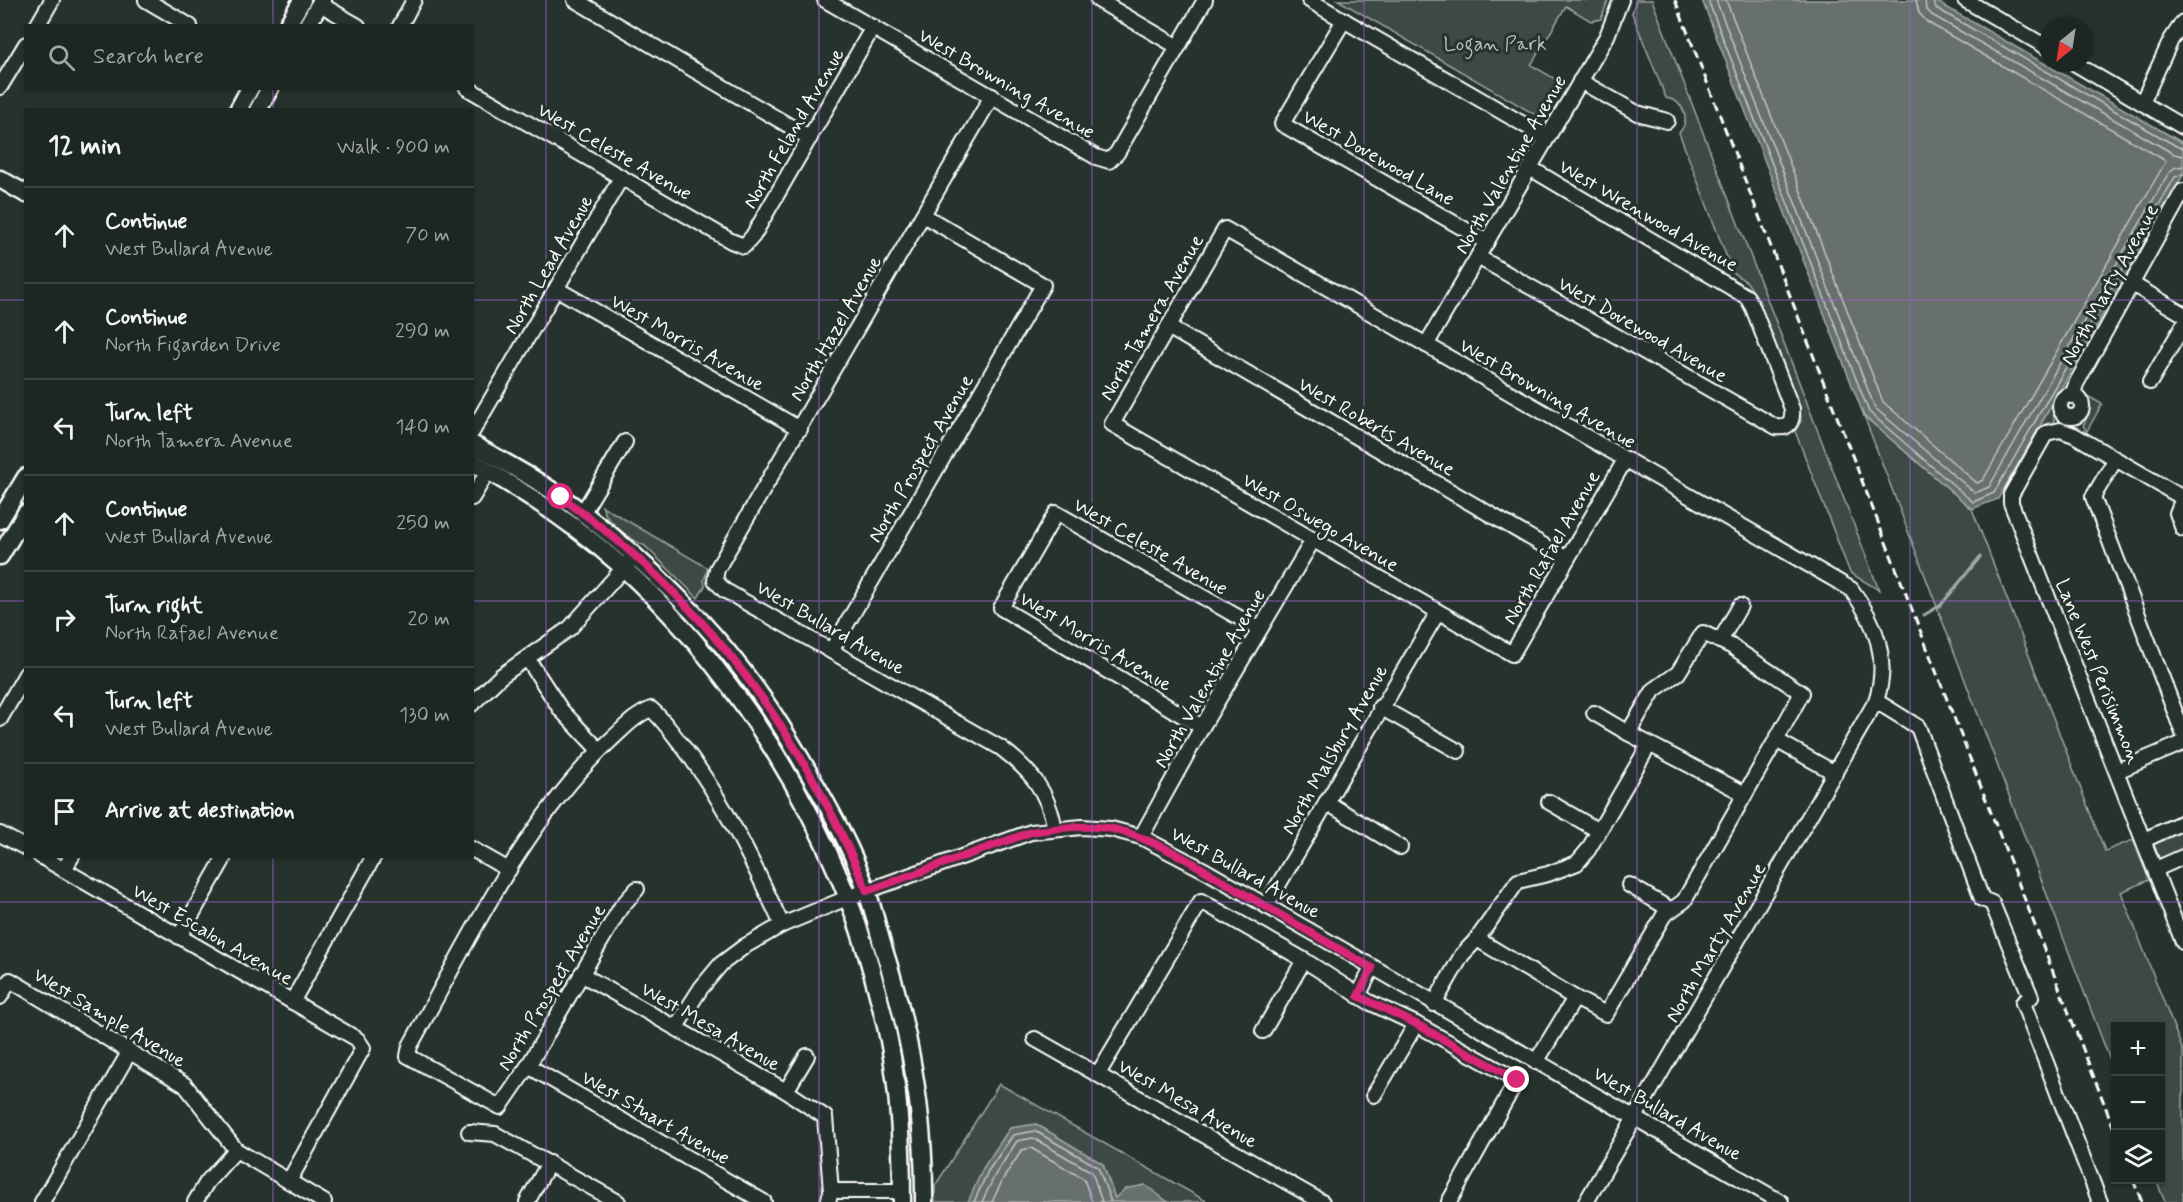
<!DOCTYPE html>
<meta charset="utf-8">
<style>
:root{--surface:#1c2622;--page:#29322f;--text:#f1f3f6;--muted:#a0a5a5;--line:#3a4340}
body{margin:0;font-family:Mynerve,sans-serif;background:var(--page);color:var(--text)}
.controls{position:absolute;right:18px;bottom:18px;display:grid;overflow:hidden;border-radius:0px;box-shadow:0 2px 4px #0004}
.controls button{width:54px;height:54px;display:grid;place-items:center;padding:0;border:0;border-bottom:2px solid var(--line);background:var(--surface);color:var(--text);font:30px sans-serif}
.compass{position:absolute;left:2039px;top:18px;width:54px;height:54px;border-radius:50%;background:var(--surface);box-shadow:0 2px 4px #0004;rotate:210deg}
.stop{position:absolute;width:18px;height:18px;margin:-14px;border:4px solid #db2777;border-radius:50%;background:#fff}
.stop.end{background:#db2777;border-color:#fff;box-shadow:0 2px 6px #0008}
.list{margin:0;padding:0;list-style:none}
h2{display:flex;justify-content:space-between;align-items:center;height:78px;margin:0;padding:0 24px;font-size:26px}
h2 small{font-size:20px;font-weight:400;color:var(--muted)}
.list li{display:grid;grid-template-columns:39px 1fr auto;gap:18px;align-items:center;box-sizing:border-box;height:96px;padding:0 24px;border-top:2px solid var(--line)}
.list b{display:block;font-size:22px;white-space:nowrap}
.list p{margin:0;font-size:20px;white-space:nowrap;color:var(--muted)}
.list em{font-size:20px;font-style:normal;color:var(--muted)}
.icon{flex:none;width:33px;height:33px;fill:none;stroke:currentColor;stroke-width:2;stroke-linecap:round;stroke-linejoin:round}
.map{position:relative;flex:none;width:2183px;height:1202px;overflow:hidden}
.search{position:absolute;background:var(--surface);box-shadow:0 2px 4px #0004;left:24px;top:24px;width:450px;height:66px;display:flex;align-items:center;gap:15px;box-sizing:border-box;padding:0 21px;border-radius:0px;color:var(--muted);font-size:22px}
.panel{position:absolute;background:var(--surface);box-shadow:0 2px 4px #0004;left:24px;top:108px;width:450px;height:750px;border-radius:0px}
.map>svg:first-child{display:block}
.green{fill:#3e4944;stroke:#9ea4a2;stroke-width:1.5}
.water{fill:#67706c;stroke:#a4a9a7;stroke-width:1.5}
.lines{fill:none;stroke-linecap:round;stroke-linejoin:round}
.shore{stroke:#c2c6c4;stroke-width:1.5}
.stream{stroke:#a4a9a7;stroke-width:3}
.minor-casing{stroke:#fff;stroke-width:18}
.major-casing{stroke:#fff;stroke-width:21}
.minor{stroke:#26332d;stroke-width:14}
.major{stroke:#26332d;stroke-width:16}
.rail{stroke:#fff;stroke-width:3;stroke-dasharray:9 4.5;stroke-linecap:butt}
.route{stroke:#db2777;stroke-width:8}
.grid{fill:none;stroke:#9c61cf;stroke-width:1.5;stroke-opacity:0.55}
.labels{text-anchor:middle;stroke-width:6;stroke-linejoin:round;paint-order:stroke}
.park-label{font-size:20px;fill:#bbbfbe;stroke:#26332d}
.street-label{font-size:20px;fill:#fff;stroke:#26332d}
</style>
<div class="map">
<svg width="2183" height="1202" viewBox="0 0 2183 1202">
<rect width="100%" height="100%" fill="#26332d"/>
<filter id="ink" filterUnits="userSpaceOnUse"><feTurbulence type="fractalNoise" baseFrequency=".0167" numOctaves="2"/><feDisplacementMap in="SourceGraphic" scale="12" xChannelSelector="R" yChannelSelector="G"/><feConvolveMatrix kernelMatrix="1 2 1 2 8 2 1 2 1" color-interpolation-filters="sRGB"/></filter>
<g filter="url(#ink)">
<g class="green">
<polygon points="1338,0 1608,0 1601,19 1591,21 1566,6 1531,65 1557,80 1561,87 1541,118"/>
<path d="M1636,0H1652L1879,590L1850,573L1795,431L1801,421L1800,408L1756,296L1747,282L1733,273L1679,133C1691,119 1684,101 1666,98L1632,13Z"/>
<polygon points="2082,393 2102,404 2087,431 2083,426 2089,413 2089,407"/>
<polygon points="2053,402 2054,422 2045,424 2037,431"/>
<polygon points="1864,416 1972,509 2105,851 2133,840 2149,880 2121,892 2183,1051 2183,1202 2165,1202 2156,1180 2160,1180 2160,1026 2116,1026 2115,1073"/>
<path d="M602,506L708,568L704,580L705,586L698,598L645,546C630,539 606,523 602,506Z"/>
<polygon points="2183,829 2183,850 2159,859 2153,844"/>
<polygon points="999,1084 1208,1202 935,1202 935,1186"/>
</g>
<g class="water">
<polygon points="1702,0 1934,0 2183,143 2183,175 1998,499 1972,509 1864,416"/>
<polygon points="1036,1124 1103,1164 1115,1198 1125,1189 1145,1185 1168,1202 968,1202 983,1168 1010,1128"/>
</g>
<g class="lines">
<g class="shore">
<polyline points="1708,0 1869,412 1973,502 1994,493 2175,177 2183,174"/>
<polyline points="1716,0 1875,408 1975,493 1989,487 2168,174 2174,168 2183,166"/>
<polyline points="1726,0 1883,402 1977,483 1983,480 2166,161 1927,22 1919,13 1916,0"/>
<polyline points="1925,0 1926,9 1932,15 2174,154 2183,156"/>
<polyline points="1932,0 1936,8 2178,147 2183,148"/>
<polyline points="974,1202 988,1171 1013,1135 1035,1131 1098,1167 1111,1202"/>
<polyline points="982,1202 995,1175 1017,1141 1033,1138 1092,1172 1102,1202"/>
<polyline points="992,1202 1003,1179 1022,1150 1031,1148 1084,1179 1092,1202"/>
</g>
<polyline class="stream" points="1924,615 1941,605 1980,557"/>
<g class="minor-casing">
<g id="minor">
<polyline points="146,0 190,26"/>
<polyline points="575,0 810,138"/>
<polyline points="825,0 1096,157 1109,161 1117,153 1205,0"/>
<polyline points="1098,0 1178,47"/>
<polyline points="1309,0 1547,138"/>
<polyline points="1965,0 2048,48"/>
<polyline points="320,4 358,26"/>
<polyline points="1344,20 1282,124 1487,242"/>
<polyline points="37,26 52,0"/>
<polyline points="400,26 414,0"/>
<polyline points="2074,63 2183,127"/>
<polyline points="1580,81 1637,113 1667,121"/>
<polyline points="0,87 26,44"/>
<polyline points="467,88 731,241 744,246 753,236 873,27"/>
<path d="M992,96L717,569L715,580L724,590L1001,748C1031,771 1047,790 1055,828"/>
<polyline points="2142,103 2171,40 2183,22"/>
<path d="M1478,257L1776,427C1789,429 1793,422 1792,409L1753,308L1747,297L1530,168"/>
<polyline points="2132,284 2183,314"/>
<polyline points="557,289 800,429"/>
<polyline points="1168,327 1567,559"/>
<polyline points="1426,345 1607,36 1621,0"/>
<polyline points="2150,382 2183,326"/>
<circle cx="2071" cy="406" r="11"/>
<polyline points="2072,396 2076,384 2183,191"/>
<polyline points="472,432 621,178"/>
<polyline points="2115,460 2093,497 2183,733"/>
<polyline points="472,498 488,471"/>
<polyline points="2183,498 2074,435 2060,430 2046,433 2011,495 2011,503 2183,942"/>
<polyline points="2183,498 2177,513 2183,529"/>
<polyline points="583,512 625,442"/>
<polyline points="1720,641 1740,606"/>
<polyline points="831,651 1043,285 923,215"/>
<polyline points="527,658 561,710 599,750"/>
<polyline points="1876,701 1918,727 1982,899 1992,903 2031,997 2023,1003 2100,1202"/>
<polyline points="472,704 501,676 570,628 629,562"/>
<polyline points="1380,707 1458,751"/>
<polyline points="1594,713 1628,733"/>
<polyline points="0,719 26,674"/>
<polyline points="1202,727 1001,608 1056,513 1259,629"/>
<polyline points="2117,771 2183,743"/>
<polyline points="1745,794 1628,733 1654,690 1678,673 1703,633 1731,646 1802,693 1776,740"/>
<polyline points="1326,802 1400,847"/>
<polyline points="1549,802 1599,831"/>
<polyline points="0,834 26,848"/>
<polyline points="1141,837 1202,727 1313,540"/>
<polyline points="2144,840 2183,822"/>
<polyline points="472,849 509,870"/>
<polyline points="40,856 357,1039 363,1048 289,1181"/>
<polyline points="2156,869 2183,857"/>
<polyline points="64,870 72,856"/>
<polyline points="1629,885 1671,910"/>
<path d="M637,889L621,907L528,1066L500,1107L408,1056L410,1046C467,943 527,815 615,736C626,726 636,715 651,709C663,719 671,732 681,744C723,799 753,862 782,925"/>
<polyline points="1266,906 1438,612"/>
<polyline points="179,937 223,860"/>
<polyline points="581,974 786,1091 825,1117 831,1191 828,1202"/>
<polyline points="1358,996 1372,968"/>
<polyline points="0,997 10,980 185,1085 236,1150 324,1202"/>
<polyline points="1575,998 1477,939 1518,881 1548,874 1577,863 1588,850 1649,745"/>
<polyline points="292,1002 374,856"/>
<polyline points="1434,1004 1462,955 1477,939"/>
<polyline points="676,1027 701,988 721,964 745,946 782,925 847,898 1031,832 1082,827 1111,829 1141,837 1206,871 1781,1202"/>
<polyline points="1263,1031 1304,960"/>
<polyline points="1035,1039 1322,1202"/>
<polyline points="1536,1062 1575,998 1606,1014 1664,915 1684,901 1776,740 1835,773"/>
<polyline points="528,1066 764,1202"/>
<polyline points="1098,1074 1201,901 1304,960 1369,1002 1416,1024 1517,1080 1449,1202"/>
<polyline points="786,1091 807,1056"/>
<polyline points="1374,1095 1416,1024"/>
<polyline points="469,1132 495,1134 618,1202"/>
<polyline points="831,1191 902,1191"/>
<polyline points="42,1202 130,1051"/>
<polyline points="195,1202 207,1182 236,1150"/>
<polyline points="527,1202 549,1163"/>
<path d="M1586,1202L1876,701C1890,659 1876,623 1851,589L1225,229L1112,424L1512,654L1625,460"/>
</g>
</g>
<g class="major-casing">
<g id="major">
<polyline points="287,26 302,0"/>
<polyline points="307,26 322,0"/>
<polyline points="238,110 250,88"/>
<polyline points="258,110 270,88"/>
<polyline points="0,179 26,194"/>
<path d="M472,444C510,465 549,486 583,513C647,562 715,629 761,696C782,725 799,756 817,787C836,820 855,855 867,892C874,911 878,931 884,950C910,1032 925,1116 924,1202"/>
<path d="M472,462C508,482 543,504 575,528C691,615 784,746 840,879C860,925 873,974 885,1022C899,1080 902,1142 902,1202"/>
<polyline points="0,520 26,477"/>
<polyline points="0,556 26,513"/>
</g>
</g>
<use href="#minor" class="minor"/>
<use href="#major" class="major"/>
<g class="rail">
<polyline points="1675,0 2116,1134"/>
<polyline points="2133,1180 2142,1202"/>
</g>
</g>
</g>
<g class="lines" filter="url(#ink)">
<path class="route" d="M561,497C702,596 802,733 867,891L1031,832C1057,828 1087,824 1113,829C1159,840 1201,868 1241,892C1284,917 1328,943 1372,968L1358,996L1416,1024L1517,1080"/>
</g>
<path class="grid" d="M273,0V26M546,0V1202M819,0V1202M1092,0V1202M1364,0V1202M1637,0V1202M1910,0V1202M273,88V110M0,300H26M472,300H2183M0,601H26M472,601H2183M273,856V1202M0,902H2183"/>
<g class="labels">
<g class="park-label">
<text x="1495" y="50">Logan Park</text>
</g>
<g class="street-label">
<text transform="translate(1007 83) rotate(30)" y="7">West Browning Avenue</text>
<text transform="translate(793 128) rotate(-60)" y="7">North Feland Avenue</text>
<text transform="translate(615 151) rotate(30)" y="7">West Celeste Avenue</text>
<text transform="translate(1379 157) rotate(30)" y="7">West Dovewood Lane</text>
<text transform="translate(1510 164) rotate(-60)" y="7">North Valentine Avenue</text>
<text transform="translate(1649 215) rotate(30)" y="7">West Wrenwood Avenue</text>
<text transform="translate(548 264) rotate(-60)" y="7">North Lead Avenue</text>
<text transform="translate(2109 284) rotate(-61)" y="7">North Marty Avenue</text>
<text transform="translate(1151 317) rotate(-60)" y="7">North Tamera Avenue</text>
<text transform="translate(835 328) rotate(-60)" y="7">North Hazel Avenue</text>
<text transform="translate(1643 329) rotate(30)" y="7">West Dovewood Avenue</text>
<text transform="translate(688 342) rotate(30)" y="7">West Morris Avenue</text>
<text transform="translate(1548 393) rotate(30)" y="7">West Browning Avenue</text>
<text transform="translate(1377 426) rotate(30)" y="7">West Roberts Avenue</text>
<text transform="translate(920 458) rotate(-60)" y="7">North Prospect Avenue</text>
<text transform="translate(1321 522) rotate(30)" y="7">West Oswego Avenue</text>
<text transform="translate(1151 546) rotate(30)" y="7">West Celeste Avenue</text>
<text transform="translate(1551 547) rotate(-60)" y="7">North Rafael Avenue</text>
<text transform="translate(831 627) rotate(30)" y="7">West Bullard Avenue</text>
<text transform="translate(1096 641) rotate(31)" y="7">West Morris Avenue</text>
<text transform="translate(2099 671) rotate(68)" y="7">Lane West Perisimmon</text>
<text transform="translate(1209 678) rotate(-60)" y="7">North Valentine Avenue</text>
<text transform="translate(1334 749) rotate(-60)" y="7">North Malsbury Avenue</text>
<text transform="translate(1246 872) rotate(29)" y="7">West Bullard Avenue</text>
<text transform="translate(213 934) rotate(30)" y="7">West Escalon Avenue</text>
<text transform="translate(1715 942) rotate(-60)" y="7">North Marty Avenue</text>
<text transform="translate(551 987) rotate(-59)" y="7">North Prospect Avenue</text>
<text transform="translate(110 1017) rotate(31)" y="7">West Sample Avenue</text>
<text transform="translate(711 1026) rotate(30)" y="7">West Mesa Avenue</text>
<text transform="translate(1188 1103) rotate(30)" y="7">West Mesa Avenue</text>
<text transform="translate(1668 1113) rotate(30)" y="7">West Bullard Avenue</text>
<text transform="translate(656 1117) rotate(30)" y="7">West Stuart Avenue</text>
</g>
</g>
</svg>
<div class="controls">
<button>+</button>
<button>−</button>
<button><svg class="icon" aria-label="layers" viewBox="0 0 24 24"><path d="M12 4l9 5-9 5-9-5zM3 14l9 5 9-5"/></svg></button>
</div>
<svg class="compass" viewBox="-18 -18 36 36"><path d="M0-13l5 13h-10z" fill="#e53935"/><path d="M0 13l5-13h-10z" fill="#a0a5a5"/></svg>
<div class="stop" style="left:561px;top:497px"></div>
<div class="stop end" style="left:1517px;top:1080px"></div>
<div class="search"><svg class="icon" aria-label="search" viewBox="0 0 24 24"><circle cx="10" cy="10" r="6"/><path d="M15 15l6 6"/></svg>Search here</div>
<section class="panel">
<h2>12 min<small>Walk · 900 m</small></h2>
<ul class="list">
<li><svg class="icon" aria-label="ahead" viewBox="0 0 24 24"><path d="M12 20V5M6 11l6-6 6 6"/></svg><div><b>Continue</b><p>West Bullard Avenue</p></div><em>70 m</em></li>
<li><svg class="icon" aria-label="ahead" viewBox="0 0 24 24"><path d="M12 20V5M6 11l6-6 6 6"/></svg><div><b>Continue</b><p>North Figarden Drive</p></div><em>290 m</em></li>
<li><svg class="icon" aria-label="left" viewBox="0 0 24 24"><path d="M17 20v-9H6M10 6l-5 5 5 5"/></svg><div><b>Turn left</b><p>North Tamera Avenue</p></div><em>140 m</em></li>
<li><svg class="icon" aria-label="ahead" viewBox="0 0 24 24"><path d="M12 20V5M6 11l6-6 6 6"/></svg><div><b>Continue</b><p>West Bullard Avenue</p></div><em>250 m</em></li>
<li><svg class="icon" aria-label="right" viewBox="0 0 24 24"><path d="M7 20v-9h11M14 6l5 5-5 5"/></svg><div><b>Turn right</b><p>North Rafael Avenue</p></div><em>20 m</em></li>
<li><svg class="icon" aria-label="left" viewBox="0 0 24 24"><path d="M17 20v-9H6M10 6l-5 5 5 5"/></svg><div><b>Turn left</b><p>West Bullard Avenue</p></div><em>130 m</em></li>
<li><svg class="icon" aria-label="arrive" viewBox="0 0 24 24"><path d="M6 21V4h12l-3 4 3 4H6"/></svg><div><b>Arrive at destination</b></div></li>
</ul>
</section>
</div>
